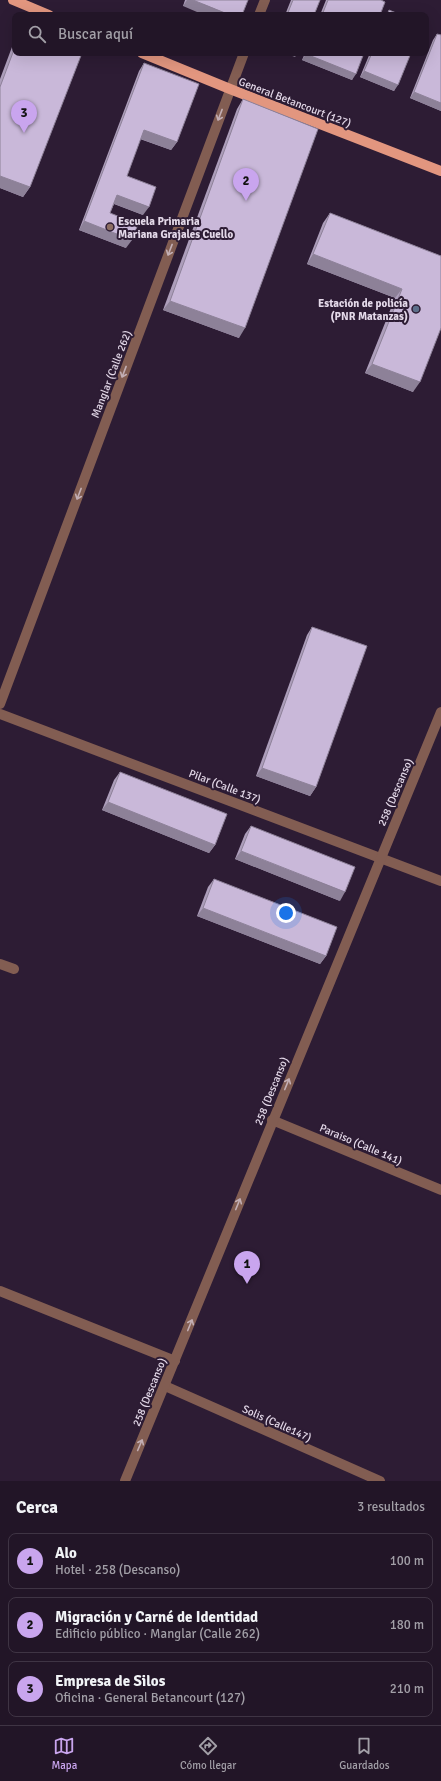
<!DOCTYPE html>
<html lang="es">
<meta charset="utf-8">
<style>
:root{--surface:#221527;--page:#2a1e2f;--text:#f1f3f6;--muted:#a29fa7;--line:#3f3444;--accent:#c9a5ee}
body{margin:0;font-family:Signika,sans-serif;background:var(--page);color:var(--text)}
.you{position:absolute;left:286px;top:913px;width:14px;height:14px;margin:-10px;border:3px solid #fff;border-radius:50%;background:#1a73e8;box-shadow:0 0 0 6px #1a73e833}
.badge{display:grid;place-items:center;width:26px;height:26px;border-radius:50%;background:var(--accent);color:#111;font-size:13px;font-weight:700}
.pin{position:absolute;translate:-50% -33px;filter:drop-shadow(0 1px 2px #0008)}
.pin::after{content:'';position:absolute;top:21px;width:14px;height:12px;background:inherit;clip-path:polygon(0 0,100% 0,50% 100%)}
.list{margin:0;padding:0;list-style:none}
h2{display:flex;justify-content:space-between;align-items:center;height:52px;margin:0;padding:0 16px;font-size:17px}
h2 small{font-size:13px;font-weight:400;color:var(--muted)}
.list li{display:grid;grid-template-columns:26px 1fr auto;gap:12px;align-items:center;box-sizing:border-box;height:56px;margin:0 8px 8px;padding:0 8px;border:1px solid var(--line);border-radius:8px}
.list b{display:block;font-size:15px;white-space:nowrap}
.list p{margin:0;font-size:13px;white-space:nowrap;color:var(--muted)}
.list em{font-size:13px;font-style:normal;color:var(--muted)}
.icon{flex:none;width:22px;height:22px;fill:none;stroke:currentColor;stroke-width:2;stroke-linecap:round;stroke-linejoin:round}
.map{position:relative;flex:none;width:441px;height:1481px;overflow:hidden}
.search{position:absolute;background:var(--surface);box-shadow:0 4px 16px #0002;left:12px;right:12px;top:12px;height:44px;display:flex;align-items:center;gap:10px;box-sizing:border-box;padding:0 14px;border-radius:8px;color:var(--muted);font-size:15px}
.sheet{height:244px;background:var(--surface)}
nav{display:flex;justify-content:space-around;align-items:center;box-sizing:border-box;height:56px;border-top:1px solid var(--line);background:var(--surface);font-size:11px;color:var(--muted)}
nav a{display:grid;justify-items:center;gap:2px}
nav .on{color:var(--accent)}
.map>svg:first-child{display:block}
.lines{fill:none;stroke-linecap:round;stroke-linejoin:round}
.minor{stroke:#825d52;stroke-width:10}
.major{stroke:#e2967f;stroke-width:10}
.wall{fill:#ad9ebb}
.shaded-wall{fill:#8d8198}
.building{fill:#c9b8d9;stroke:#8d8198}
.oneway{stroke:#c2aeb4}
.education-dot{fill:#8d6e63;stroke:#2d1c34;stroke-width:1.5}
.service-dot{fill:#5c6f8a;stroke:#2d1c34;stroke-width:1.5}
.labels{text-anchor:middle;stroke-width:4;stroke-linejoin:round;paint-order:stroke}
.street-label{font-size:11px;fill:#e4d9e9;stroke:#2d1c34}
.poi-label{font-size:11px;font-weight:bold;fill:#e4d9e9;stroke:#2d1c34;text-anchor:start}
</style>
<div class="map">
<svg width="441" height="1481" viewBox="0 0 441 1481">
<rect width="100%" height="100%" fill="#2d1c34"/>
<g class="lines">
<g class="minor">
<polyline points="259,15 265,0"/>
<polyline points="0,704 244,53"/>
<polyline points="0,714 441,881"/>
<polyline points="0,964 14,969"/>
<polyline points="272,1120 441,1190"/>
<polyline points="0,1291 175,1361"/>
<polyline points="165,1386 380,1481"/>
<polyline points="125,1481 441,712"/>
</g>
<g class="major">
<polyline points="13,0 49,15"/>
<polyline points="142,53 230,89 441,171"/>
</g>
</g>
<g class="wall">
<polygon points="185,0 248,0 183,6"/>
<polygon points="291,0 320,0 314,15 285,15"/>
<polygon points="326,0 381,0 380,15 320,15"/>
<polygon points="437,34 441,111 410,98 433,40"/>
<polygon points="15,39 15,53 30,187 23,197 0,188 0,79"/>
<polygon points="305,53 364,53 352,80 302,60"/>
<polygon points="370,53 411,53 394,91 360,77"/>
<polygon points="144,63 177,142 171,150 140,139 127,176 143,215 114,204 110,213 126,248 79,230 139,71"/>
<polygon points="243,99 239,338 163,310 237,109"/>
<polygon points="330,213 441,256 413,392 365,373 395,298 307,264 323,223"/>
<polygon points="312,627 316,787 310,796 256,776 307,635"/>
<polygon points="120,772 215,845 209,853 102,810 114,780"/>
<polygon points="251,826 340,901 235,859 245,834"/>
<polygon points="214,879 326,956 320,964 197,916 208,887"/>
</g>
<g class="shaded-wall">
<polygon points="187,0 193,0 230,15 204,15 183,6"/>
<polygon points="284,53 298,53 295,57"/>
<polygon points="306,54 356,74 352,80 302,60"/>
<polygon points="364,71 398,85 394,91 360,77"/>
<polygon points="414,92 441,103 441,111 410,98"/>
<polygon points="144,130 177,142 171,150 138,138"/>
<polygon points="0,176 30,187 23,197 0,188"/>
<polygon points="117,195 149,207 143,215 112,203"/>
<polygon points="84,221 132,240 126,248 79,230"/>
<polygon points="313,254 402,289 395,298 307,264"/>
<polygon points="170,301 245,328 239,338 163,310"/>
<polygon points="372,364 420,382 413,392 365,373"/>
<polygon points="262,768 316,787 310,796 256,776"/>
<polygon points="108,802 215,845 209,853 102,810"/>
<polygon points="241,851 345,892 340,901 235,859"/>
<polygon points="203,908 326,956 320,964 197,916"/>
</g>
<g class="building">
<polygon points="193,0 248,0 242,15 230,15"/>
<polygon points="293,0 320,0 314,15 287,15"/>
<polygon points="328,0 381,0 385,2 380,15 322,15"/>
<polygon points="389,10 401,15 387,15"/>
<polygon points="437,34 441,35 441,103 414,92"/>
<polygon points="15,47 15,53 82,53 30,187 0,176 0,87"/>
<polygon points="307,53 364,53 356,74 306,54"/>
<polygon points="372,53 411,53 398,85 364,71"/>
<polygon points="144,63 199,84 177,142 144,130 127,176 156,187 149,207 117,195 110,213 138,224 132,240 84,221"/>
<polygon points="243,99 318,129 245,328 170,301"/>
<polygon points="330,213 441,256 441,328 420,382 372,364 402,289 313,254"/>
<polygon points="312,627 367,646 316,787 262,768"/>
<polygon points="120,772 227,814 215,845 108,802"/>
<polygon points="251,826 355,867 345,892 241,851"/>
<polygon points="214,879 337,927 326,956 203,908"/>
</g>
<defs><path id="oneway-shaft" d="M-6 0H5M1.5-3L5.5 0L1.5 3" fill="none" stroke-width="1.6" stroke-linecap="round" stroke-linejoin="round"/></defs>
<g class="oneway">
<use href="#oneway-shaft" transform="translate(220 115) rotate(111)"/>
<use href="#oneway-shaft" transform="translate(170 250) rotate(111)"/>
<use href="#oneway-shaft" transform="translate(124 372) rotate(111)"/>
<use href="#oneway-shaft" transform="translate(79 494) rotate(111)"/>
<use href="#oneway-shaft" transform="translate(287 1084) rotate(-68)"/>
<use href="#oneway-shaft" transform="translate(238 1204) rotate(-68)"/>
<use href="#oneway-shaft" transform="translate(190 1325) rotate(-68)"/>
<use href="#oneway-shaft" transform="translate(140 1445) rotate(-67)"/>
</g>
<circle class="education-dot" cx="110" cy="227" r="4"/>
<circle class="service-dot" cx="416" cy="309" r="4"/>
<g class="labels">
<g class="street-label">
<text transform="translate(295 102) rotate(21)" y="4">General Betancourt (127)</text>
<text transform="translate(111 374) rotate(-69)" y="4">Manglar (Calle 262)</text>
<text transform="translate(225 786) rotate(21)" y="4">Pilar (Calle 137)</text>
<text transform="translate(395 792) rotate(-67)" y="4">258 (Descanso)</text>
<text transform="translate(271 1091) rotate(-68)" y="4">258 (Descanso)</text>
<text transform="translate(361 1144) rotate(23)" y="4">Paraiso (Calle 141)</text>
<text transform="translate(149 1392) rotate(-68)" y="4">258 (Descanso)</text>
<text transform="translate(277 1423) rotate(24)" y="4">Solis (Calle147)</text>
</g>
<g class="poi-label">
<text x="118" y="225">Escuela Primaria<tspan x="118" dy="13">Mariana Grajales Cuello</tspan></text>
<text x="408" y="307" text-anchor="end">Estación de policía<tspan x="408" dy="13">(PNR Matanzas)</tspan></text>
</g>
</g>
</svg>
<div class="you"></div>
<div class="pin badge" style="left:247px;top:1284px">1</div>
<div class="pin badge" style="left:246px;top:201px">2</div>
<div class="pin badge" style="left:24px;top:133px">3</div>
<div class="search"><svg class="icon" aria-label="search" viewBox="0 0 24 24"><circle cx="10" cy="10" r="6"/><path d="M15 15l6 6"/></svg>Buscar aquí</div>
</div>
<section class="sheet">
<h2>Cerca<small>3 resultados</small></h2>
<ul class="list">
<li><span class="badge">1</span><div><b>Alo</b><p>Hotel · 258 (Descanso)</p></div><em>100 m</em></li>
<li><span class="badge">2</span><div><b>Migración y Carné de Identidad</b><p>Edificio público · Manglar (Calle 262)</p></div><em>180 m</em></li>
<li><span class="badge">3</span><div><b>Empresa de Silos</b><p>Oficina · General Betancourt (127)</p></div><em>210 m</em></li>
</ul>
</section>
<nav>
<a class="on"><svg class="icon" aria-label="map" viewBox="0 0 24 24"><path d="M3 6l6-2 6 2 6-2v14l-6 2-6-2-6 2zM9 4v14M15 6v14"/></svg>Mapa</a>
<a><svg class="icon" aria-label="directions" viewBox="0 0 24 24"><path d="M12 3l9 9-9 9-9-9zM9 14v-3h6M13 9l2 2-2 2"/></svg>Cómo llegar</a>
<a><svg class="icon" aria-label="saved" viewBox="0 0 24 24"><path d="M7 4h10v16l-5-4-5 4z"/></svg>Guardados</a>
</nav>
